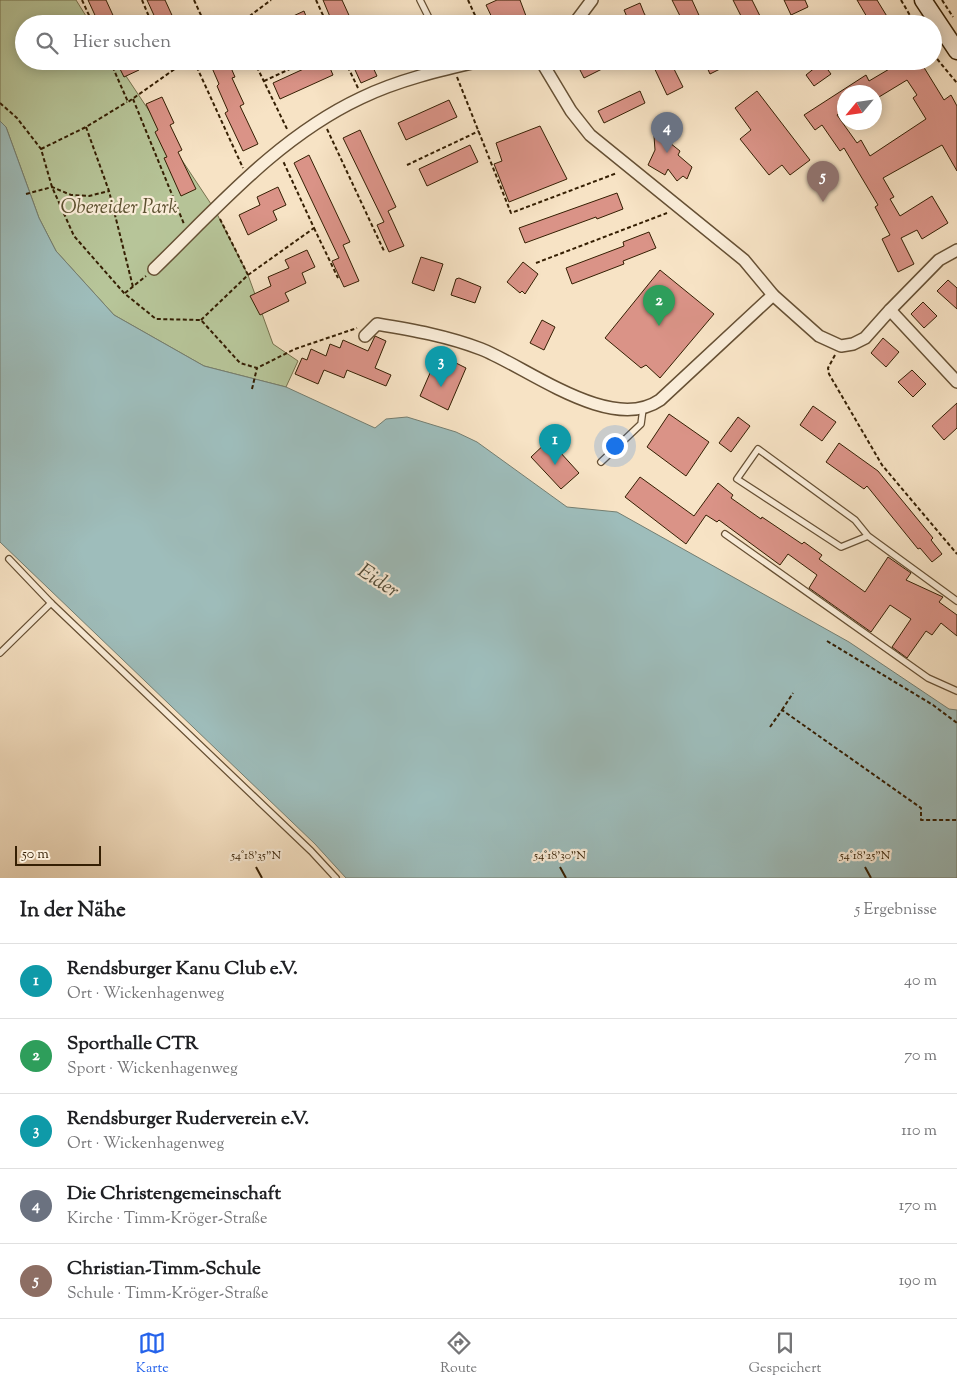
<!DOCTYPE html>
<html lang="de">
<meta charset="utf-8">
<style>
:root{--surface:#fff;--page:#f6f6f6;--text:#202124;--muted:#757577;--line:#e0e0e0;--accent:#2563eb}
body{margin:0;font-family:"Sorts Mill Goudy",serif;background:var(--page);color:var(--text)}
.compass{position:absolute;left:837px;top:85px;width:45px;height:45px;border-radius:50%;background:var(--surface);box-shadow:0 2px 12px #0003;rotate:241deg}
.scale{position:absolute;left:15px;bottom:12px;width:86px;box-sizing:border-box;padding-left:5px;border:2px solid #351f03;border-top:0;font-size:14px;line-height:18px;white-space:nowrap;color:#351f03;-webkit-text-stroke:4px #faedd9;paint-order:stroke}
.you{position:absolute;left:614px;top:445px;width:18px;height:18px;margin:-12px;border:4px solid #fff;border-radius:50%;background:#1a73e8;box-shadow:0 0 0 8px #1a73e833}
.badge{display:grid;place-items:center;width:32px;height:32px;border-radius:50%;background:var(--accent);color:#fff;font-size:16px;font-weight:700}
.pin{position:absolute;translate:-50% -41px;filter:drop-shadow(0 1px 2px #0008)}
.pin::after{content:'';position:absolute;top:26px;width:18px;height:15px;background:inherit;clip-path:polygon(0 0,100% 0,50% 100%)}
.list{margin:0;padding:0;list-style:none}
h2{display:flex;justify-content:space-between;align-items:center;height:65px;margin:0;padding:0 20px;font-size:21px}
h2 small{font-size:16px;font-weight:400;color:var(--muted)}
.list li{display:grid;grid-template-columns:32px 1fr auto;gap:15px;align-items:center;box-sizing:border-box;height:75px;padding:0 20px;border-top:1px solid var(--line)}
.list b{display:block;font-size:19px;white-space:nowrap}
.list p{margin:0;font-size:16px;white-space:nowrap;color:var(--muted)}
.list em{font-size:16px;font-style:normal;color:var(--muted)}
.icon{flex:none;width:28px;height:28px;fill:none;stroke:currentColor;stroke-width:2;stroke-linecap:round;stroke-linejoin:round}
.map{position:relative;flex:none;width:957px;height:878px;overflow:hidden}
.search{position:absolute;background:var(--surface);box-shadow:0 2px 12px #0003;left:15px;right:15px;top:15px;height:55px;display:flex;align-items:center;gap:12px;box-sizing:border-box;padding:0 18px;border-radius:28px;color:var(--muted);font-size:19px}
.sheet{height:440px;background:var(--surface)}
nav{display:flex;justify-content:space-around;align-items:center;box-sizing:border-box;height:70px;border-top:1px solid var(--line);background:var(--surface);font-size:14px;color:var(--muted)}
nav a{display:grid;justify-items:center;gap:2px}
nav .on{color:var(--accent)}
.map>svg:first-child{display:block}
.green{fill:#b7c599;stroke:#76724e}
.water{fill:#9ebdbb;stroke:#747e71}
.building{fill:#da9387;stroke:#351f03;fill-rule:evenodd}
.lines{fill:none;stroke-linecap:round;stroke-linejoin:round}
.service-casing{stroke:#665034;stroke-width:8}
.minor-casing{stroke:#665034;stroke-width:14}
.secondary-casing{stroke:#351f03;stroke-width:19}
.path{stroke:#351f03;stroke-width:2;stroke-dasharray:4 2.5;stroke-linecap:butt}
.service{stroke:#faedd9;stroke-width:5.5}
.minor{stroke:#faedd9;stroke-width:11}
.secondary{stroke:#faedd9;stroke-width:16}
.ticks{fill:none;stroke:#351f03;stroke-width:2}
.labels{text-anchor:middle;stroke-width:4.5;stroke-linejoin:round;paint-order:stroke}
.park-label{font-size:20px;font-style:italic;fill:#5c5130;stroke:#faedd9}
.water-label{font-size:21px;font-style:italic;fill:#544e3a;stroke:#faedd9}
.ticks-label{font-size:12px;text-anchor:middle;fill:#351f03;stroke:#faedd9;stroke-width:4.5;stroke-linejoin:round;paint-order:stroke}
</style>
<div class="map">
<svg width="957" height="878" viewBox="0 0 957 878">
<rect width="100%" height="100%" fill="#f7e3c5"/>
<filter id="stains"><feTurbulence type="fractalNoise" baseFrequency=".004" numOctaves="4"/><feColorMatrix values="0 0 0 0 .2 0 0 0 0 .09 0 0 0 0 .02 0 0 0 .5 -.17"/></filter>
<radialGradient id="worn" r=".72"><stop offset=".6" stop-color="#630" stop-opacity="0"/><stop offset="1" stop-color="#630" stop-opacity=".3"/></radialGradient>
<polygon class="green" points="0,0 76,0 91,24 24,24 24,61 116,61 215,210 248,275 273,344 298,361 286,387 204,366 114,315 56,251 39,218 6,127 0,121"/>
<polygon class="water" points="0,121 6,127 39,218 56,251 114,315 204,366 286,387 375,428 386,419 407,417 456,432 477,442 567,507 617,512 849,642 949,709 957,710 957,878 346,878 315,844 0,542"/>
<g class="building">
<polygon points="88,0 106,0 117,24 99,24"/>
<polygon points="147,0 165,0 176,24 158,24"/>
<polygon points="323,0 342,0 353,24 333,24"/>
<polygon points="497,0 520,0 529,24 495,24 486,5"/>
<polygon points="672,0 692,0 703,24 684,24"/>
<polygon points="733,0 752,0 764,24 745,24"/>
<polygon points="784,0 805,0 808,7 791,15"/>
<polygon points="857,0 877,0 888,18 878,24 871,24"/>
<polygon points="640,3 644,13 650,24 630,24 624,10"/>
<polygon points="304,11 309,24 276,24"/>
<polygon points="116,61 135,61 139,70 124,77"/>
<polygon points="209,61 228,61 235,77 232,78 244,104 240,106 258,144 243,151 225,113 228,111 217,86 219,84"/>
<polygon points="321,61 327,61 333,75 280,99 273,83"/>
<polygon points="351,61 370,61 377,76 361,83"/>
<polygon points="587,61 618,61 584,78 578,66"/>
<polygon points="651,61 670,61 683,87 667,95"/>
<polygon points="704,61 736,61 710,74"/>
<path d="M897,61H920L944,100L951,95L957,106V171L942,145L883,178L894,197L890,199L900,216L932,196L948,223L922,239L917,230L901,238L914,264L898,272L882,239L890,235L875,207L878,205L844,148L840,151L822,125L815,130L804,115L866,75L869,81L891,68L890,65ZM907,80L917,95L913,98L926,119L870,156L861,140L857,143L837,115L844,110V92H874V100Z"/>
<polygon points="822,62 831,74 814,86 806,75"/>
<polygon points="640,91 645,103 604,123 598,111"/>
<polygon points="757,91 810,160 790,175 782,165 769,175 740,139 751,130 735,108"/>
<polygon points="162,97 174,123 170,125 182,150 178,152 196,189 181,196 164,158 167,157 155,132 158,130 146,104"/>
<polygon points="449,100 457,117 406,140 398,123"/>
<polygon points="540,126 567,179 509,202 494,164 502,161 496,143"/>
<polygon points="360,130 396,207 388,211 404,246 389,252 377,225 384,222 343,138"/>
<polygon points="662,132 670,143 680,151 678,155 692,167 687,179 683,176 677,181 668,169 665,175 648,165 655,150 654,136"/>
<polygon points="470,145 478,162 427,186 419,169"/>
<polygon points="309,155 350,242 343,245 359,281 344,287 332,261 339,258 294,163"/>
<polygon points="278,187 286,205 273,211 277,220 248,235 239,215 260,205 257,197"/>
<polygon points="617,193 623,209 597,219 596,217 525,243 519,228"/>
<polygon points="649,232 656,248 623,261 624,264 572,284 566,268 624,246 623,242"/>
<polygon points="307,250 315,267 302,273 306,283 285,293 289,301 260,315 250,296 271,286 268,277 289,268 285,260"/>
<polygon points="421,257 443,264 434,291 412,283"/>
<polygon points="523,262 538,274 525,294 522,291 520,293 507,282"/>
<polygon points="660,270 714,314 660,378 646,365 641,368 605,338"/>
<polygon points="459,278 481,287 475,303 451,295 456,279"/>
<polygon points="948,280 957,288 957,309 937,291"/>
<polygon points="923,302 937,316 924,328 911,314"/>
<polygon points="542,320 555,327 544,350 530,343"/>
<polygon points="375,336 386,341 375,368 391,375 386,386 347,370 344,378 324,370 318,384 295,374 302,358 307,360 311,349 326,356 330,344 340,348 343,340 368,351"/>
<polygon points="883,338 899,352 886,367 871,353"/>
<polygon points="442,356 466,368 448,410 420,396 434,364 438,366"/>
<polygon points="912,370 926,384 913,397 898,382"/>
<polygon points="957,403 957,428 944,440 932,426"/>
<polygon points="813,406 836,422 822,441 800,425"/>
<polygon points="669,414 709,442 686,476 647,447"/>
<polygon points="738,417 750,426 731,452 719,443"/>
<polygon points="549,440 579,473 561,489 531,457"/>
<polygon points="839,443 878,471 933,538 931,540 942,554 932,562 920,548 918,549 867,486 864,489 826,462"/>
<polygon points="640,477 694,516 718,483 733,495 731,498 761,519 762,517 802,544 804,542 822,555 819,559 865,592 888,557 911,573 906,580 943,597 939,602 957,615 957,636 941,623 932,635 926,631 907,658 892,647 911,619 890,605 871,632 809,588 817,575 788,554 780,565 719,520 717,522 706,515 686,544 625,497"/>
</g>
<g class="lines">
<g class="service-casing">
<g id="service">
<polyline points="420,0 432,24"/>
<polyline points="601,462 641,424 643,409"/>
<polyline points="725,534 928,678 957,691"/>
<polyline points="868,536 841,547 737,479 758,449 855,520 868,536 957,601"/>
<polyline points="9,559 51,603 311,851 336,878"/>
<polyline points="0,653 51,603"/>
</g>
</g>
<g class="minor-casing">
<g id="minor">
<polyline points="574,24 592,0"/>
<polyline points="541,61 571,111 590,135 744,260 773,295 819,336 841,346 853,344 865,338 890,310 939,260 957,250"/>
<path d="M154,269C218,207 278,137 361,98C398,80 441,70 481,61"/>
<polyline points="890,310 957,382"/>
<path d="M365,336L377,324C413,330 447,336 481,349C527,367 611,434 660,400L773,295"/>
</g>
</g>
<g class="secondary-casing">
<polyline id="secondary" points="923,0 957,51"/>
</g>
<g class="path">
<polyline points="82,0 93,24"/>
<polyline points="142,0 152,24"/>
<polyline points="194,0 205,24"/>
<polyline points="316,0 327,24"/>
<polyline points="468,0 479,24"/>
<polyline points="901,0 915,24"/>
<polyline points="942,0 953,17"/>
<polyline points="239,24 271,0"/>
<polyline points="933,54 957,83"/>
<polyline points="110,61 128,102 186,61"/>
<polyline points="169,61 174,72"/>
<polyline points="194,61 243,168"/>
<polyline points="254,61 288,131"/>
<polyline points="345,61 358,88"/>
<polyline points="457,77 511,213 617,173"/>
<polyline points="264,81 307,61"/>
<polyline points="133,99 184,224"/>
<polyline points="0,103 17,118 41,149 52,187 74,236 124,293 156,319 201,320 240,363 257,368 295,349 357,328"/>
<polyline points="86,127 109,191 133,287"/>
<polyline points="327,129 384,251"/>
<polyline points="41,149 86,127 127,102"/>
<polyline points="407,165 479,131"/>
<polyline points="26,194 52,187 71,195 89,196 109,191"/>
<polyline points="220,219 248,275"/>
<polyline points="314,228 338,278"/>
<polyline points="536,263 667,213"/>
<polyline points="125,293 146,276"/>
<polyline points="201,320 248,275 314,228 283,161"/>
<polyline points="835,355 828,368 829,374 882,465 957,554"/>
<polyline points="252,389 257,368"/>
<polyline points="827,641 933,705 957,723"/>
<polyline points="782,710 793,693"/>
<polyline points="770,727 782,710 921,808 921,820 957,820"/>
</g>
<use href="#service" class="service"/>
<use href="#minor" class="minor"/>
<use href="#secondary" class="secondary"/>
</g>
<path class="ticks" d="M256,867L262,878M560,867L566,878M865,867L871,878"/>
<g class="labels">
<g class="park-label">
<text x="119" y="213">Obereider Park</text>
</g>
<g class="water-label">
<text transform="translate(379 580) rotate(33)" y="7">Eider</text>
</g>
</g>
<g class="ticks-label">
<text x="256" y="859">54°18'35"N</text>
<text x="560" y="859">54°18'30"N</text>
<text x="865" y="859">54°18'25"N</text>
</g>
<rect width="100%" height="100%" filter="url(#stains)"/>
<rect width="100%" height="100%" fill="url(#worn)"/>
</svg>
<svg class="compass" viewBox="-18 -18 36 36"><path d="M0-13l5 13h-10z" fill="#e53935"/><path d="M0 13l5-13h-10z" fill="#757577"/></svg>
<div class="scale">50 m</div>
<div class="you"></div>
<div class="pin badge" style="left:555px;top:465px;background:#0f9aa8">1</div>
<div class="pin badge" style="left:659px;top:326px;background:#2e9e5b">2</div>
<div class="pin badge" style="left:441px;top:387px;background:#0f9aa8">3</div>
<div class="pin badge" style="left:667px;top:153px;background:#6b7280">4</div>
<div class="pin badge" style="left:823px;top:202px;background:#8d6e63">5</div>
<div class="search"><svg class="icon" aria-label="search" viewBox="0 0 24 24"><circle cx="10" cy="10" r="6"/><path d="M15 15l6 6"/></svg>Hier suchen</div>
</div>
<section class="sheet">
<h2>In der Nähe<small>5 Ergebnisse</small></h2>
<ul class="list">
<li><span class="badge" style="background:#0f9aa8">1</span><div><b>Rendsburger Kanu Club e.V.</b><p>Ort · Wickenhagenweg</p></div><em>40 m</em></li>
<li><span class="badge" style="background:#2e9e5b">2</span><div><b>Sporthalle CTR</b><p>Sport · Wickenhagenweg</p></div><em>70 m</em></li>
<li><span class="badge" style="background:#0f9aa8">3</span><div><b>Rendsburger Ruderverein e.V.</b><p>Ort · Wickenhagenweg</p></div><em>110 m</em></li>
<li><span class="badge" style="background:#6b7280">4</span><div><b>Die Christengemeinschaft</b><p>Kirche · Timm-Kröger-Straße</p></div><em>170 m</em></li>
<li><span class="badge" style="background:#8d6e63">5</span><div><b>Christian-Timm-Schule</b><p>Schule · Timm-Kröger-Straße</p></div><em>190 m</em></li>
</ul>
</section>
<nav>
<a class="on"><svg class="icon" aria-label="map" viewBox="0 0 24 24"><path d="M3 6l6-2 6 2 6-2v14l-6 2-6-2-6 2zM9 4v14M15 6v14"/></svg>Karte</a>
<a><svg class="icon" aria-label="directions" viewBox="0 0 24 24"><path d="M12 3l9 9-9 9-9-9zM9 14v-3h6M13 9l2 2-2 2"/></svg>Route</a>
<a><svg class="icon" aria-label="saved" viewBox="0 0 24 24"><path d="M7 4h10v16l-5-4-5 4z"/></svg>Gespeichert</a>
</nav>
